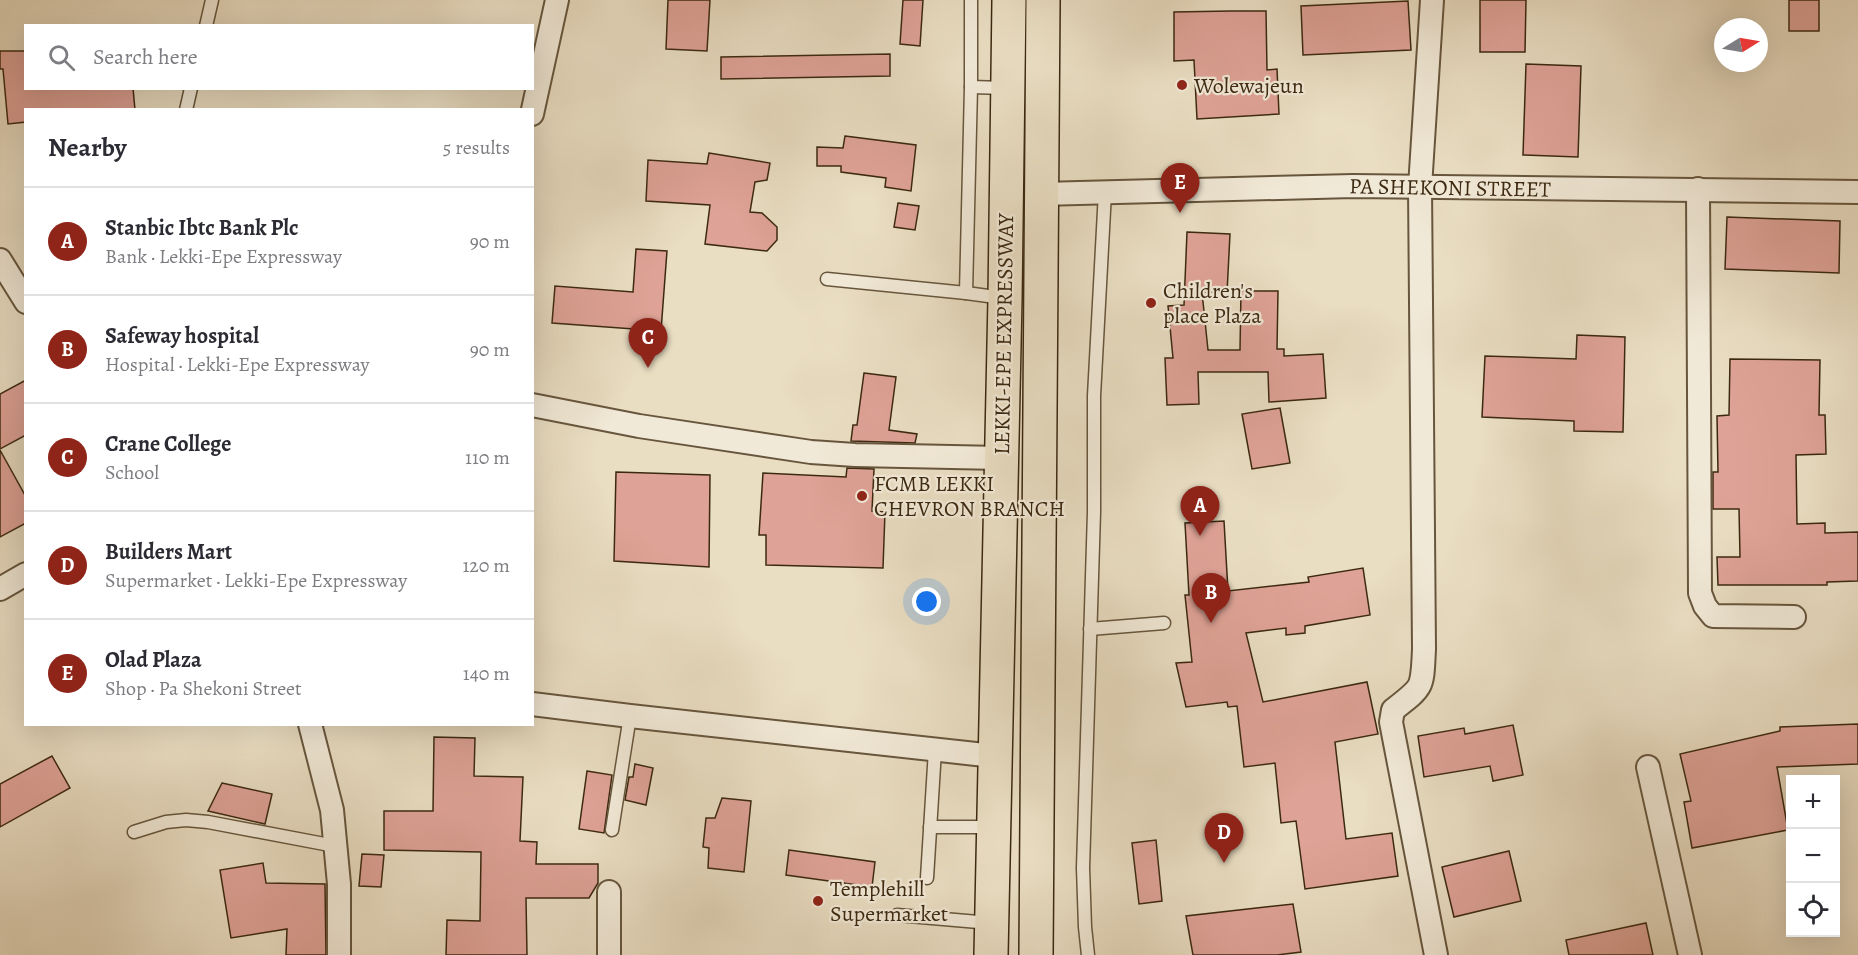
<!DOCTYPE html>
<meta charset="utf-8">
<style>
:root{--surface:#fff;--page:#f7f7f7;--text:#2b2b33;--muted:#7c7c81;--line:#e1e1e2;--accent:#8f2418}
body{margin:0;font-family:Alegreya,serif;background:var(--page);color:var(--text)}
.controls{position:absolute;right:18px;bottom:18px;display:grid;overflow:hidden;border-radius:0px;box-shadow:0 6px 24px #0002}
.controls button{width:54px;height:54px;display:grid;place-items:center;padding:0;border:0;border-bottom:2px solid var(--line);background:var(--surface);color:var(--text);font:30px sans-serif}
.compass{position:absolute;left:1714px;top:18px;width:54px;height:54px;border-radius:50%;background:var(--surface);box-shadow:0 6px 24px #0002;rotate:79deg}
.you{position:absolute;left:927px;top:602px;width:21px;height:21px;margin:-15px;border:4px solid #fff;border-radius:50%;background:#1a73e8;box-shadow:0 0 0 9px #1a73e833}
.badge{display:grid;place-items:center;width:39px;height:39px;border-radius:50%;background:var(--accent);color:#fff;font-size:20px;font-weight:700}
.pin{position:absolute;translate:-50% -50px;filter:drop-shadow(0 2px 3px #0008)}
.pin::after{content:'';position:absolute;top:32px;width:21px;height:18px;background:inherit;clip-path:polygon(0 0,100% 0,50% 100%)}
.list{margin:0;padding:0;list-style:none}
h2{display:flex;justify-content:space-between;align-items:center;height:78px;margin:0;padding:0 24px;font-size:26px}
h2 small{font-size:20px;font-weight:400;color:var(--muted)}
.list li{display:grid;grid-template-columns:39px 1fr auto;gap:18px;align-items:center;box-sizing:border-box;height:108px;padding:0 24px;border-top:2px solid var(--line)}
.list b{display:block;font-size:22px;white-space:nowrap}
.list p{margin:0;font-size:20px;white-space:nowrap;color:var(--muted)}
.list em{font-size:20px;font-style:normal;color:var(--muted)}
.icon{flex:none;width:33px;height:33px;fill:none;stroke:currentColor;stroke-width:2;stroke-linecap:round;stroke-linejoin:round}
.map{position:relative;flex:none;width:1858px;height:955px;overflow:hidden}
.search{position:absolute;background:var(--surface);box-shadow:0 6px 24px #0002;left:24px;top:24px;width:510px;height:66px;display:flex;align-items:center;gap:15px;box-sizing:border-box;padding:0 21px;border-radius:0px;color:var(--muted);font-size:22px}
.panel{position:absolute;background:var(--surface);box-shadow:0 6px 24px #0002;left:24px;top:108px;width:510px;height:618px;border-radius:0px}
.map>svg:first-child{display:block}
.building{fill:#dea296;stroke:#3c2911;stroke-width:1.5}
.lines{fill:none;stroke-linecap:round;stroke-linejoin:round}
.lane-casing{stroke:#67563d;stroke-width:15}
.street-casing{stroke:#67563d;stroke-width:26}
.highway-casing{stroke:#3c2911;stroke-width:36}
.lane{stroke:#f1e9d7;stroke-width:12}
.street{stroke:#f1e9d7;stroke-width:22}
.highway{stroke:#e9ddc2;stroke-width:33}
.poi-dot{fill:#8f2418;stroke:#f1e9d7;stroke-width:2}
.labels{text-anchor:middle;stroke-width:4.5;stroke-linejoin:round;paint-order:stroke}
.poi-label{font-size:22px;fill:#3c2911;stroke:#f1e9d7;text-anchor:start}
.street-label{font-size:22px;fill:#3c2911;stroke:#f1e9d7}
</style>
<div class="map">
<svg width="1858" height="955" viewBox="0 0 1858 955">
<rect width="100%" height="100%" fill="#e9ddc2"/>
<filter id="stains"><feTurbulence type="fractalNoise" baseFrequency=".00333" numOctaves="4"/><feColorMatrix values="0 0 0 0 .2 0 0 0 0 .09 0 0 0 0 .02 0 0 0 .5 -.17"/></filter>
<radialGradient id="worn" r=".72"><stop offset=".6" stop-color="#630" stop-opacity="0"/><stop offset="1" stop-color="#630" stop-opacity=".3"/></radialGradient>
<g class="building">
<polygon points="668,0 710,0 707,51 666,49"/>
<polygon points="903,0 923,0 920,46 900,44"/>
<polygon points="1480,0 1526,0 1525,52 1480,52"/>
<rect x="1789" y="0" width="30" height="31"/>
<polygon points="1408,1 1411,50 1303,55 1301,6"/>
<polygon points="1231,11 1266,11 1267,70 1277,69 1279,114 1197,119 1194,60 1174,61 1174,12"/>
<polygon points="0,51 26,51 26,88 133,88 135,110 26,110 26,122 8,124 3,69 0,69"/>
<polygon points="890,54 890,76 721,79 721,57"/>
<polygon points="1526,64 1581,66 1578,157 1523,155"/>
<polygon points="845,136 916,145 911,191 885,187 886,178 841,172 841,166 817,166 817,147 843,148"/>
<polygon points="709,153 770,163 767,180 755,182 750,212 762,213 777,227 777,240 767,251 705,244 710,205 646,201 648,160 707,164"/>
<polygon points="898,203 919,206 915,230 894,227"/>
<polygon points="1727,217 1840,221 1839,273 1725,269"/>
<polygon points="1187,232 1230,234 1227,293 1202,292 1208,350 1240,350 1241,291 1278,291 1277,349 1284,349 1284,356 1323,354 1326,398 1269,402 1268,372 1198,372 1199,404 1167,405 1165,358 1173,358 1168,306 1184,305"/>
<polygon points="636,249 667,251 661,331 552,323 555,286 633,292"/>
<polygon points="1577,335 1625,337 1623,432 1574,431 1574,421 1482,417 1485,356 1576,359"/>
<polygon points="1730,359 1820,360 1819,415 1825,415 1826,454 1796,455 1797,524 1825,523 1825,533 1858,532 1858,581 1827,582 1827,585 1718,585 1717,557 1740,557 1739,509 1713,509 1713,472 1718,472 1717,416 1729,415"/>
<polygon points="864,373 896,377 889,430 917,434 915,443 851,441 853,425 857,425"/>
<polygon points="26,380 26,435 0,449 0,394"/>
<polygon points="1280,408 1290,463 1252,469 1242,414"/>
<polygon points="0,450 26,497 26,523 0,537"/>
<polygon points="847,468 874,469 872,511 885,512 883,568 766,565 766,535 759,535 763,473 846,477"/>
<polygon points="616,472 710,475 709,567 614,561"/>
<polygon points="1224,521 1228,591 1309,582 1308,577 1363,568 1370,615 1305,626 1305,633 1286,635 1286,628 1246,633 1263,702 1367,682 1378,734 1335,742 1346,839 1392,833 1398,876 1305,889 1296,821 1281,823 1275,763 1244,767 1237,706 1228,707 1227,702 1186,707 1176,663 1192,662 1185,595 1189,595 1185,523"/>
<polygon points="1858,724 1858,764 1777,767 1788,830 1692,848 1684,802 1691,801 1680,754 1780,731 1780,727"/>
<polygon points="1513,725 1523,775 1493,781 1490,766 1424,777 1418,736 1464,728 1465,734"/>
<polygon points="434,737 475,738 474,776 523,777 520,841 537,842 536,864 598,864 598,883 589,898 526,898 527,955 446,955 447,920 480,921 481,852 384,850 384,811 433,811"/>
<polygon points="52,756 70,788 0,827 0,784"/>
<polygon points="635,764 653,768 646,805 625,800 629,777 633,777"/>
<polygon points="587,771 612,775 604,833 579,829"/>
<polygon points="222,783 272,794 265,824 208,811"/>
<polygon points="722,798 751,801 744,872 708,868 709,848 703,847 706,818 715,818"/>
<polygon points="1156,840 1162,901 1139,904 1132,843"/>
<polygon points="789,850 875,862 872,887 786,875"/>
<polygon points="1509,851 1521,901 1454,917 1442,867"/>
<polygon points="362,854 384,855 381,887 359,886"/>
<polygon points="263,863 266,883 325,884 326,955 286,955 287,929 231,938 220,870"/>
<polygon points="1293,904 1301,952 1277,955 1193,955 1186,916"/>
<polygon points="1646,923 1653,955 1569,955 1566,940"/>
</g>
<g class="lines">
<g class="lane-casing">
<g id="lane">
<polyline points="971,0 971,87 1005,88"/>
<polyline points="206,26 212,0"/>
<polyline points="186,110 191,88"/>
<polyline points="827,279 966,293 1003,298"/>
<polyline points="966,293 971,87"/>
<polyline points="1090,629 1164,623"/>
<polyline points="930,827 992,827"/>
<polyline points="612,830 630,716"/>
<polyline points="134,832 166,822 186,820 208,822 335,846"/>
<polyline points="927,878 935,750"/>
<polyline points="897,915 990,923"/>
<polyline points="1088,955 1085,927 1083,868 1094,512 1094,396 1105,192"/>
</g>
</g>
<g class="street-casing">
<g id="street">
<path d="M1432,0L1420,187L1424,649C1422,689 1424,686 1393,710L1391,722L1436,955"/>
<polyline points="532,114 557,0"/>
<polyline points="1698,189 1700,593 1705,606 1713,616 1794,617"/>
<polyline points="1041,194 1353,186 1858,192"/>
<polyline points="0,260 26,302"/>
<polyline points="532,405 639,426 811,452 855,455 1000,458"/>
<polyline points="0,589 26,574"/>
<polyline points="532,704 630,716 994,756"/>
<polyline points="310,724 332,810 339,884 339,955"/>
<polyline points="1648,767 1690,955"/>
<polyline points="609,955 609,892"/>
</g>
</g>
<g class="highway-casing">
<g id="highway">
<polyline points="991,955 1005,298 1009,0"/>
<polyline points="1036,955 1043,0"/>
</g>
</g>
<use href="#lane" class="lane"/>
<use href="#street" class="street"/>
<use href="#highway" class="highway"/>
</g>
<g class="poi-dot">
<circle cx="1182" cy="85" r="6"/>
<circle cx="1151" cy="303" r="6"/>
<circle cx="862" cy="496" r="6"/>
<circle cx="818" cy="901" r="6"/>
</g>
<g class="labels">
<g class="poi-label">
<text x="1194" y="93">Wolewajeun</text>
<text x="1163" y="298">Children's<tspan x="1163" dy="25">place Plaza</tspan></text>
<text x="874" y="491">FCMB LEKKI<tspan x="874" dy="25">CHEVRON BRANCH</tspan></text>
<text x="830" y="896">Templehill<tspan x="830" dy="25">Supermarket</tspan></text>
</g>
<g class="street-label">
<text transform="translate(1450 187) rotate(1)" y="8">PA SHEKONI STREET</text>
<text transform="translate(1003 334) rotate(-89)" y="8">LEKKI-EPE EXPRESSWAY</text>
</g>
</g>
<rect width="100%" height="100%" filter="url(#stains)"/>
<rect width="100%" height="100%" fill="url(#worn)"/>
</svg>
<div class="controls">
<button>+</button>
<button>−</button>
<button><svg class="icon" aria-label="locate" viewBox="0 0 24 24"><circle cx="12" cy="12" r="6"/><path d="M12 2v4M12 18v4M2 12h4M18 12h4"/></svg></button>
</div>
<svg class="compass" viewBox="-18 -18 36 36"><path d="M0-13l5 13h-10z" fill="#e53935"/><path d="M0 13l5-13h-10z" fill="#7c7c81"/></svg>
<div class="you"></div>
<div class="pin badge" style="left:1200px;top:536px">A</div>
<div class="pin badge" style="left:1211px;top:623px">B</div>
<div class="pin badge" style="left:648px;top:368px">C</div>
<div class="pin badge" style="left:1224px;top:863px">D</div>
<div class="pin badge" style="left:1180px;top:213px">E</div>
<div class="search"><svg class="icon" aria-label="search" viewBox="0 0 24 24"><circle cx="10" cy="10" r="6"/><path d="M15 15l6 6"/></svg>Search here</div>
<section class="panel">
<h2>Nearby<small>5 results</small></h2>
<ul class="list">
<li><span class="badge">A</span><div><b>Stanbic Ibtc Bank Plc</b><p>Bank · Lekki-Epe Expressway</p></div><em>90 m</em></li>
<li><span class="badge">B</span><div><b>Safeway hospital</b><p>Hospital · Lekki-Epe Expressway</p></div><em>90 m</em></li>
<li><span class="badge">C</span><div><b>Crane College</b><p>School</p></div><em>110 m</em></li>
<li><span class="badge">D</span><div><b>Builders Mart</b><p>Supermarket · Lekki-Epe Expressway</p></div><em>120 m</em></li>
<li><span class="badge">E</span><div><b>Olad Plaza</b><p>Shop · Pa Shekoni Street</p></div><em>140 m</em></li>
</ul>
</section>
</div>
